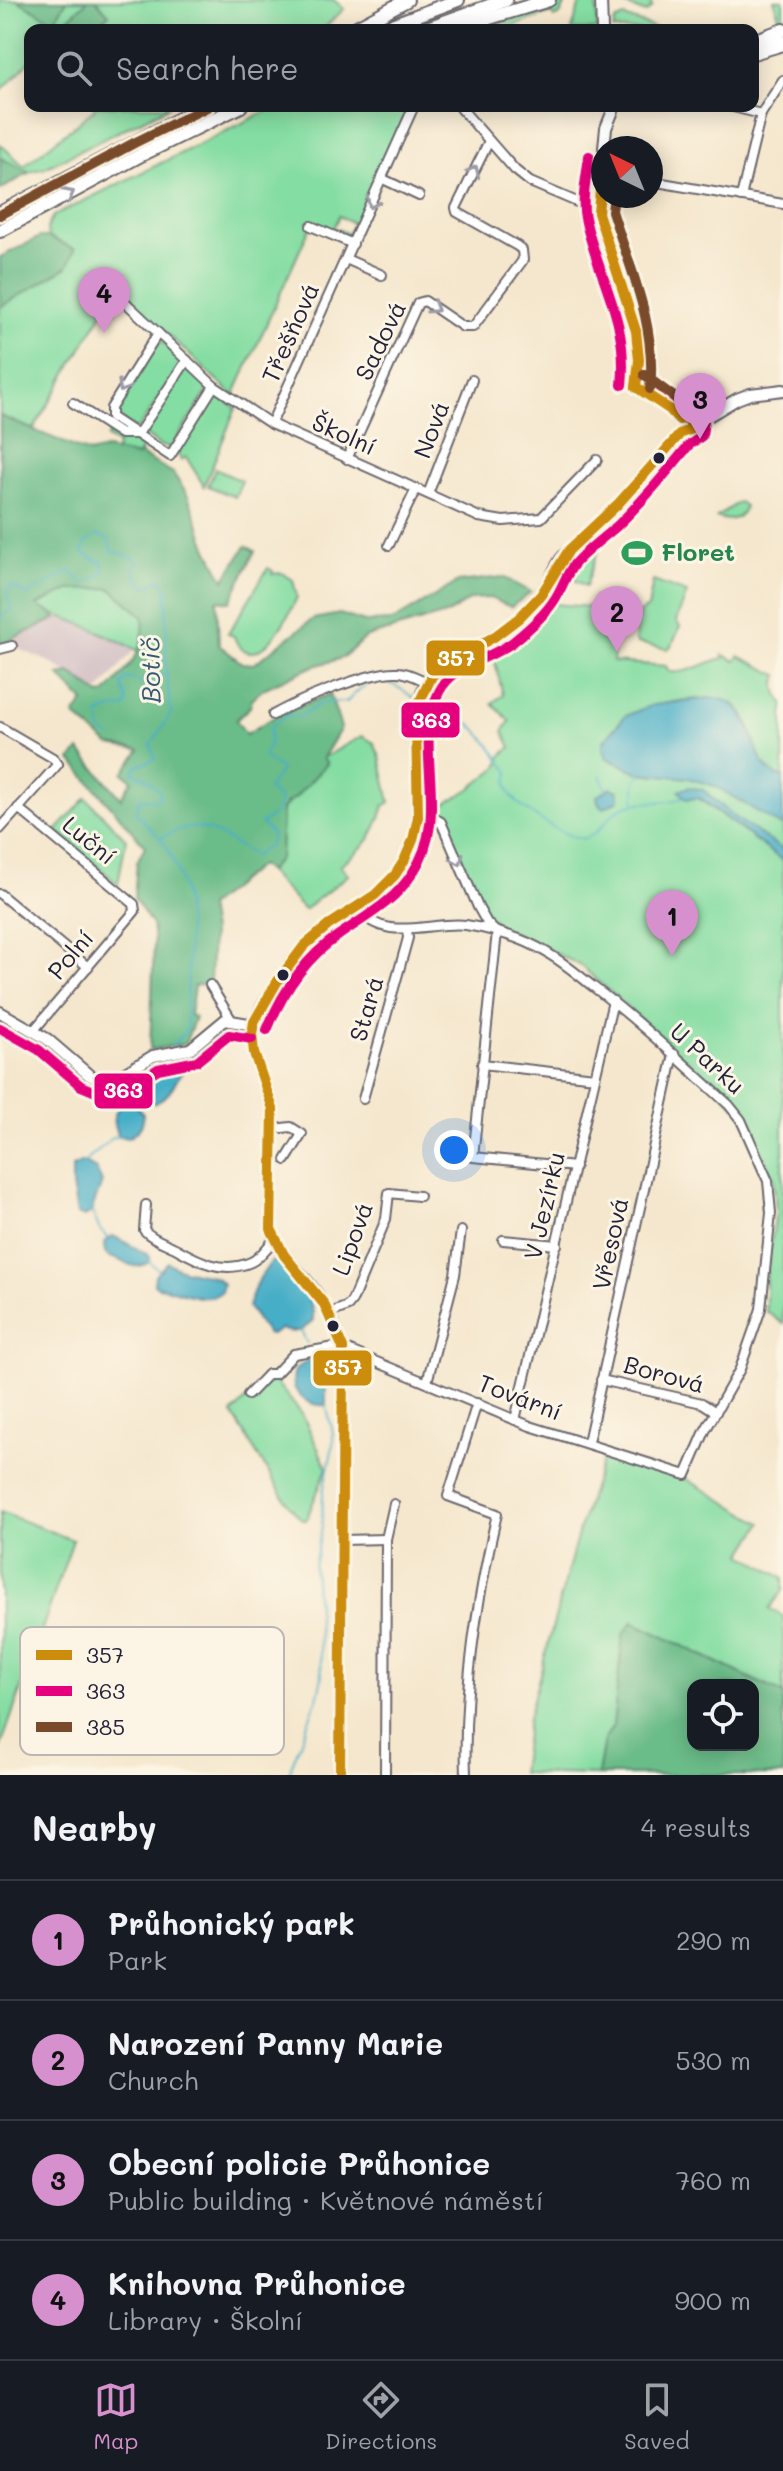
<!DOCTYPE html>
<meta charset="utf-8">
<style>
:root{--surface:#171b24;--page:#242831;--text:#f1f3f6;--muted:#9ea1a6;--line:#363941;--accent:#d690ce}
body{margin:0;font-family:Mali,sans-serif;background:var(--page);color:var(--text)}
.controls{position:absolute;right:24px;bottom:24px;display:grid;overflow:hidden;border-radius:16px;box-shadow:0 4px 20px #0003}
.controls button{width:72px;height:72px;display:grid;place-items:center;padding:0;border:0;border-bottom:2px solid var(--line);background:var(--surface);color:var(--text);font:40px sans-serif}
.compass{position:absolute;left:591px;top:136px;width:72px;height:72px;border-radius:50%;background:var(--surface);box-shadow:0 4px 20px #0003;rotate:317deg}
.you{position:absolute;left:454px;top:1150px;width:28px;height:28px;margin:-20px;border:6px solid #fff;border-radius:50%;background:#1a73e8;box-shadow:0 0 0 12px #1a73e833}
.badge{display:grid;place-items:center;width:52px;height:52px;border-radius:50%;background:var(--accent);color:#111;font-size:26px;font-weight:700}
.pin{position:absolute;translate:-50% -66px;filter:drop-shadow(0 2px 4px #0008)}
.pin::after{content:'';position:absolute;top:42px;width:28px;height:24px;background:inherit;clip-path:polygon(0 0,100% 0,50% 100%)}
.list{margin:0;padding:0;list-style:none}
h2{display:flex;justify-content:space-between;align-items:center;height:104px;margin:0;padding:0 32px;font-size:34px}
h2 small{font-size:26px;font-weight:400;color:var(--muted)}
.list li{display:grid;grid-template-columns:52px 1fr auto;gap:24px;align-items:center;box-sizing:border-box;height:120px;padding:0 32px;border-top:2px solid var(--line)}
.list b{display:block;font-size:30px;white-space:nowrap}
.list p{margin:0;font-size:26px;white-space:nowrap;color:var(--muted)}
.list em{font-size:26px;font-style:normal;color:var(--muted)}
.icon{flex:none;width:44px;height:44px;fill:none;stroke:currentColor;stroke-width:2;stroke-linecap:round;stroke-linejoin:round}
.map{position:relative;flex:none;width:783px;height:1775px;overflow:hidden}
.search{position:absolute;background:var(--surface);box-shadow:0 4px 20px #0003;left:24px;right:24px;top:24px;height:88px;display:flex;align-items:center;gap:20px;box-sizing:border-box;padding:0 28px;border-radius:16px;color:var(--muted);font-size:30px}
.sheet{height:584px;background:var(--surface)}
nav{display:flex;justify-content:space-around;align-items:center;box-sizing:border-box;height:112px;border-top:2px solid var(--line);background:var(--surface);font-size:22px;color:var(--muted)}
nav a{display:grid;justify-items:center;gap:4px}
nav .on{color:var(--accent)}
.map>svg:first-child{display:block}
.industrial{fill:#d2bec4}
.green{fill:#84dda2;stroke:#53806e;stroke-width:2}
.forest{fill:#6bbc88;stroke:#466f62;stroke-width:2;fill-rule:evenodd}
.water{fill:#47aec7;stroke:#346881;stroke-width:2}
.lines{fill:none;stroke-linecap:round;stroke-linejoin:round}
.stream{stroke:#47aec7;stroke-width:2}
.minor-casing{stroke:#6c676e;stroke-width:12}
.tertiary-casing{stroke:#6c676e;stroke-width:14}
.trunk-casing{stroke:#6c676e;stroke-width:16}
.motorway-casing{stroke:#6c676e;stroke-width:18}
.minor{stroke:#fff;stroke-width:8}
.tertiary{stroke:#fff;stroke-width:10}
.trunk{stroke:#fff;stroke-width:12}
.motorway{stroke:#fff;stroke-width:14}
.bus-1-casing{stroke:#fcf5e5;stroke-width:16}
.bus-2-casing{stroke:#fcf5e5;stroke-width:16}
.bus-3-casing{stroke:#fcf5e5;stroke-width:16}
.bus-1{stroke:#cc8c0c;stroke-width:10}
.bus-2{stroke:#e5007d;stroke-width:10}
.bus-3{stroke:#7a4b2a;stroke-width:10}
.oneway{stroke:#9c9ca7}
.bus-dot{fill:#22223b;stroke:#fcf5e5;stroke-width:3}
.labels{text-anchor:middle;stroke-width:6;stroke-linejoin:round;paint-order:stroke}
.street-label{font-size:24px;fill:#22223b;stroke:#fcf5e5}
.leisure-label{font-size:24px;font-weight:bold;fill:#27864d;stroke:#fcf5e5;text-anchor:start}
.water-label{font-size:26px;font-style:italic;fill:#315a73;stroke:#fcf5e5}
.key{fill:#fcf5e5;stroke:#bbb6b2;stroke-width:2}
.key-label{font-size:22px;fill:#22223b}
.line-badge{stroke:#fcf5e5;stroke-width:3}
.badge-label{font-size:22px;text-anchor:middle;font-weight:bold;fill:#fff}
</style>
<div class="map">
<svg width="783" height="1775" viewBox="0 0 783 1775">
<rect width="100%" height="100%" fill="#fcf5e5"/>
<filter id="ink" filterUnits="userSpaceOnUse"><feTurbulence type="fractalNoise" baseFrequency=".0125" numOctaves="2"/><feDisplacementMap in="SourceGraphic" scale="16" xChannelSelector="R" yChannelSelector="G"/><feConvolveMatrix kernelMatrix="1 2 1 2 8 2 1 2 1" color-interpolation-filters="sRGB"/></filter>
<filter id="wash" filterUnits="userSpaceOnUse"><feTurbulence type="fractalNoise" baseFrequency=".006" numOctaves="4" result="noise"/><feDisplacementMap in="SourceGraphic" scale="32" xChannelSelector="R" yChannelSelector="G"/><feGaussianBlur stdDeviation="1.8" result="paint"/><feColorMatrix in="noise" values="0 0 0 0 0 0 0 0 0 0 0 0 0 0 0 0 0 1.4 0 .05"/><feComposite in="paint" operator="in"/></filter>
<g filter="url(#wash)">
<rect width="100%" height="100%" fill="#f5e7cd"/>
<polygon class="industrial" points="57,618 67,618 135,649 97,693 50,662 7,644"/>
<g class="green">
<polygon points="0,0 17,0 54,21 67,0 88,0 56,30 30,30 30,61 0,92"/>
<polygon points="96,0 334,0 344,9 322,30 92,30 109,14"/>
<polygon points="581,0 597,0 597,30 572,30"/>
<polygon points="612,0 650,0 652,7 646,13"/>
<polygon points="774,0 783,0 783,25 753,36 753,30 745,30 780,20"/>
<polygon points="566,2 561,14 554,18 552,13 500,30 480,30"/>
<polygon points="624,17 661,30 613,30 615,21"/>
<polygon points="93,106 170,106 45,168 30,172 0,190 0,144 24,166 95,109"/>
<polygon points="277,106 411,106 351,238 336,234 338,229 348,234 353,223 339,216 331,232 312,223 234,396 120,290 112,297 33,430 0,416 0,307 66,267 75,249 48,237 47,228 53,216"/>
<polygon points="163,342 184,361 138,429 132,428 114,414 114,408 155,343"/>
<polygon points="191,366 211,386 171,448 160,446 145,435 144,430 183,367"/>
<polygon points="217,393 236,408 204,486 186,457 181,460 177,452 210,394"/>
<polygon points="112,429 138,437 144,442 138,457 118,453 116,449 118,444 107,438"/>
<polygon points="215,469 242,481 235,497 208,486"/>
<path d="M739,502L745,506C742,519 728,523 717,517Z"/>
<path d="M608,521L586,586L571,578L564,577L554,604L590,607L594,597L617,604L612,626L617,627L613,662L666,666L669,672C690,674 702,663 724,658L723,655L736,661L739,656L778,675C774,686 776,693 783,703V777C749,771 760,718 732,703C712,692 647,704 628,715C619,720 610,734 603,742L612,761L640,773L688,778L715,786L783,827V850L733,816L703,790L695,796L783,861V1324L766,1311V1276L776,1212L774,1178L741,1112L706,1077L580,965L498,925L485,912L438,808L470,789L499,766L501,756L511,747L503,731L510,721L492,703L503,695L491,645L572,551Z"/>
<path d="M268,568L273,571L272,574L282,573L293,580L297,597C290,613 267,659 246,651C239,648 236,643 234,636L228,634Z"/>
<polygon points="653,581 687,593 676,621 680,627 672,645 668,649 637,643 635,640 639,613 648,608"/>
<path d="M110,588L143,616L145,635L139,651C123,643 107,635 91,628C72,620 54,616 36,605L69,590Z"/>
<path d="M362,736L374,743L380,757L390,802L384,806C374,837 367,846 340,865L348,875L304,910L268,872L280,857L282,810L327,764L323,758Z"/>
<polygon points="86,798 126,839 118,884 56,831"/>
<polygon points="270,1375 302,1414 327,1468 306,1520 300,1518 289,1505 232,1414"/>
<polygon points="605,1452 686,1479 762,1523 743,1554 783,1578 783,1591 769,1609 783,1616 783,1694 633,1622 623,1635 613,1726 604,1740 598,1775 521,1773 528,1718 579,1530"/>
<polygon points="0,1512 73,1540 0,1749"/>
</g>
<g class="forest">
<polygon points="17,0 67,0 54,21"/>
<polygon points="88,0 96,0 109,14 92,30 56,30"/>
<polygon points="0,158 30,172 0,190"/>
<polygon points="40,237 48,237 75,249 67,267 0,307 0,257"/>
<path d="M0,416L89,453L106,449L138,456L139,454L173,473L188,496L208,549L224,580L246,546L255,551L230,602L217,600L219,645L242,663L254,664L313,619L340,614L365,622L393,621L458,582L503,577L531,592L511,607L490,598L471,599L449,613L367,637L342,658L311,667L263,689L252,699L250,707L236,720L246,734L281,713L330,694L341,728L323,758L327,763L295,798L286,803L282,810L280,857L268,872L260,865L208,907L212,931L210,983L194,986L190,1015L195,1017L185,1044L150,1050L154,942L152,925L134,898L137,862L145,846L71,760L79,750L121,798L132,780L123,773L140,750L109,745L74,715L84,702L59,675L71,673L100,695L105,694C128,668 147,653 143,616L110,588L69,590L37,605L57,618L0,645Z"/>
<path d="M633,1622L783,1694V1775H598L604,1740L613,1726L623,1635ZM693,1685H753V1745H693Z"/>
</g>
<g class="water">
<path d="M710,698C764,698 743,770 783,777V827L715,786L688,778L640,773L607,758L603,748V742L625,716L653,705Z"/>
<polygon points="689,787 703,790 733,816 783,850 783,861 700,798 686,799 679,791"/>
<polygon points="611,788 618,791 619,800 604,808 598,802 597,796"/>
<polygon points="168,1056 179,1060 184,1069 168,1094 155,1104 144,1094 130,1087 132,1081 152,1074 154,1060"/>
<path d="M122,1105H134L143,1114C144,1127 138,1131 128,1138L118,1136C112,1123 111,1115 122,1105Z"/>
<polygon points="83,1162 96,1169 102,1182 91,1212 85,1217 77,1214 72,1186 72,1167"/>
<path d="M113,1236L147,1254L150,1257L149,1262C137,1270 130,1265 119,1260C108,1256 104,1257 104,1243Z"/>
<path d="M277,1261C294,1272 315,1299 313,1320C304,1331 294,1335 281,1329L271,1335L267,1334L248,1307L256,1284L271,1262Z"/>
<path d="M168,1262C185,1277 211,1269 223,1284L221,1292C203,1306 178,1288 158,1287L154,1284L155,1275Z"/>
<path d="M312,1357L326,1366V1405C306,1407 288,1391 295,1370Z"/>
</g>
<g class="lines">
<g class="stream">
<path d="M0,617L12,610L7,596L11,586L28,595L70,571L84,585L104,573L103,563L82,553L87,541L96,535L108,539L112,551L132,557L138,562L134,569L139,580L147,587L159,579L167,588L166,669L171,714L151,745L155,759L137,766L133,772L147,779L160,791L159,800L139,799L136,813L160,838C204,814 218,836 255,856L270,845L272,834L261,823L276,814L280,800L268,789L281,770L263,756L270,742V727L287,715L299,717L323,702H347C372,673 387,677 415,699"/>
<path d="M424,705C436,715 453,713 466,721C483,732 497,756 509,772C507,781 506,787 511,795C520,808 569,841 585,838C599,835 606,818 618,810C638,797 662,807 683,797"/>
<polyline points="110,737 101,731 99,714 107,710 126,707 127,700 121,684 127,678 141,682 166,674"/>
<polyline points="600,775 606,789"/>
<polyline points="635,802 635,786 640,773"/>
<path d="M161,839C201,896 184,964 187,1029L171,1048"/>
<polyline points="139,1108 149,1099"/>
<polyline points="83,1164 113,1137 121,1137"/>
<polyline points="91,1210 100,1230 108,1238"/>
<polyline points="148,1261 159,1270"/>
<polyline points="300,1329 307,1343"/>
<polyline points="288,1775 317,1699 322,1677 314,1566 322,1527 323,1492 333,1446 333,1433 326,1405"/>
</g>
</g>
</g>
<g filter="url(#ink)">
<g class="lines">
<g class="minor-casing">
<g id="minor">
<polyline points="459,106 515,170 530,182 598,211"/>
<polyline points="729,106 761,114"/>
<polyline points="383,179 419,196"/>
<polyline points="651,181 783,204"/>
<polyline points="741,197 761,114 783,80"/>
<polyline points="311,226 353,244"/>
<polyline points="346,259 382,275"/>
<polyline points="122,299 214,386 271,424 479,517 503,521 541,518 597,460"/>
<polyline points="158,333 111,408 111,417 170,456 214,386"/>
<polyline points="73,403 121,434 137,434"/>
<polyline points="271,424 414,106"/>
<polyline points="138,434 187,360"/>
<polyline points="347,459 418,303 425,301 463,327 473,327 523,260 522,250 517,246 457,212 456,208 489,141"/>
<polyline points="428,494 472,380"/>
<polyline points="389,545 416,489"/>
<polyline points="0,649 12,646"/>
<path d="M273,715C297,701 371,670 398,672C408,672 418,678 427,682"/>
<polyline points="0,727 53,758 58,764 0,829"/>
<polyline points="18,808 134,904 135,911 34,1030"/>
<polyline points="418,808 441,822 478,907 487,923 496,932"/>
<polyline points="0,894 88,967"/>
<polyline points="497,932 473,1157 575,1167"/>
<polyline points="210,985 231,1019"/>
<polyline points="482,1064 595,1077"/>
<polyline points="363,1099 408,938 407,930"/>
<polyline points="273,1129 291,1127 302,1134 286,1160"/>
<path d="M146,1205L144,1230C153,1240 166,1243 177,1249C200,1262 224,1274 251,1262C260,1258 267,1247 274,1240"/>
<polyline points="503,1240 557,1245"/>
<polyline points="328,1314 348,1306 352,1301 386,1219 389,1193 419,1196"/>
<polyline points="601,1380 702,1403 716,1412"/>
<polyline points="427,1382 455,1275 461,1231"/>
<path d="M248,1395L268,1374H275L294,1354L335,1347L343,1348L530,1426L686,1475L705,1431L740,1369L761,1309L771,1213L768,1181L741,1120L729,1105C684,1064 640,1022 591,985C569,967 546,949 519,939C503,933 484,928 466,925C429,921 386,944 357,909"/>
<polyline points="515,1420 613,1001"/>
<polyline points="588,1442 674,1054"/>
<polyline points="342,1540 386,1539"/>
<polyline points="385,1775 386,1539 394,1504"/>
<path d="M466,1775C463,1687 477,1600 497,1514L448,1496L477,1403"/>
</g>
</g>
<g class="tertiary-casing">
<g id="tertiary">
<polyline points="601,0 602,30"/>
<polyline points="604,148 606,128 615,106"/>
<polyline points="603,157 598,213 636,331 639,360 636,387 669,409 679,420 688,419 692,426"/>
<polyline points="0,1012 47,1039 89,1075 105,1082 117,1078 153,1056 190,1049 225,1020 254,1025"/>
<path d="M340,1775L343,1348C336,1329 328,1307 315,1291C300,1270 279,1255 271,1229L273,1109C268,1084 251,1060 252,1034C253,1018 264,1003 272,990C285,970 299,949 317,934C350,906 380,903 404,861C437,806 399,733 426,684C440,660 467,652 490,640C502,633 513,624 523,614C530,607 538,600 543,592C551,579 555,566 564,555C576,540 595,528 609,514C634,489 658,461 681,433L689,432L692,426L737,399L750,394L783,390"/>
</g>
</g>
<g class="trunk-casing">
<g id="trunk">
<polyline points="351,30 407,0"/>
<polyline points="378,30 458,0"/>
<polyline points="422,30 506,0"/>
<polyline points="450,30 549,0"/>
<polyline points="753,41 783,30"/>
<polyline points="0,213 204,106"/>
<polyline points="0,231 141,155 241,106"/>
</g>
</g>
<g class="motorway-casing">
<polyline id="motorway" points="753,52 783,43"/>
</g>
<use href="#minor" class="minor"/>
<use href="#tertiary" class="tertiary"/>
<use href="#trunk" class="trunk"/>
<use href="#motorway" class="motorway"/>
<g class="bus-1-casing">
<g id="bus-1">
<polyline points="603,157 598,213 636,331 639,360 636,387"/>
<polyline points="340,1775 343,1348 324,1304 284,1255 271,1229 273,1109 254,1053 252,1034 254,1022 277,982 304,946 329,925 375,895 395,875 404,861 413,840 418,817 416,725 419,703 432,676 446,663 494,637 519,618 541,595 569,550 618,504 681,433 690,430 690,421 685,418 679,420 669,409 636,387"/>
</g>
</g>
<g class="bus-2-casing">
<g id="bus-2">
<path d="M589,156C587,175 581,199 585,218C598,279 629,319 622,385"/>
<polyline points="0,1028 39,1050 81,1086 105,1096 123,1091 158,1069 197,1061 229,1035 252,1039"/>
<path d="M267,1030C282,993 305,958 339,935C366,916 393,903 412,874C453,814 411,747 439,692C452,665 491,659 513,642C528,630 545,615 555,599C563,587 566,573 576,562C588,549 603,538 617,526C643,501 666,473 689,445L702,436L704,420L701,412L683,404L644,375"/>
</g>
</g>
<g class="bus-3-casing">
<g id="bus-3">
<path d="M614,196L612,211C631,271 657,326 650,389"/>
<polyline points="0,215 134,143 209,106"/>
<polyline points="644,375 685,405 697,408 704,419"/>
</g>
</g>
<use href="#bus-1" class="bus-1"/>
<use href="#bus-2" class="bus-2"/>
<use href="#bus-3" class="bus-3"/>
</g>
<defs><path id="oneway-chevron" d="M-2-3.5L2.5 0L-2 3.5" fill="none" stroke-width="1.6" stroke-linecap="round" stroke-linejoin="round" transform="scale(2)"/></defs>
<g class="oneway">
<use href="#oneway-chevron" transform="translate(474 171) rotate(-64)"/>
<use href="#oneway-chevron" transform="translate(69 194) rotate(-28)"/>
<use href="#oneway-chevron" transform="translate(372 203) rotate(115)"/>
<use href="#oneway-chevron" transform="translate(434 308) rotate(31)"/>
<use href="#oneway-chevron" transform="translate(123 387) rotate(120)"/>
<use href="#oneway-chevron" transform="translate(458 860) rotate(66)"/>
</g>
</g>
<defs>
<g id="stadium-bare" transform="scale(2.4)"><path d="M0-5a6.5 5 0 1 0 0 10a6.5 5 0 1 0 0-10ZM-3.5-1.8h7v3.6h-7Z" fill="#2e9e5b" stroke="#fcf5e5" stroke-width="2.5" paint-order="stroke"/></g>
</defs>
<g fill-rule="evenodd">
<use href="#stadium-bare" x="637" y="553"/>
</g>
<g class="bus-dot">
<circle cx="659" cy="458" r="7"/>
<circle cx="283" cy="975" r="7"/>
<circle cx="333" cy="1326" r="7"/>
</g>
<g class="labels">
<g class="street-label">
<text transform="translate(291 333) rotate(-66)" y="8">Třešňová</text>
<text transform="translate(381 341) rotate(-64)" y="8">Sadová</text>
<text transform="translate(432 430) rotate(-69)" y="8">Nová</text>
<text transform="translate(344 435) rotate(24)" y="8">Školní</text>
<text transform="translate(89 841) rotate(39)" y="8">Luční</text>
<text transform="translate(71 955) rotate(-50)" y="8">Polní</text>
<text transform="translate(367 1009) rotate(-74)" y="8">Stará</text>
<text transform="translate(707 1059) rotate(43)" y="8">U Parku</text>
<text transform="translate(545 1206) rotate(-77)" y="8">V Jezírku</text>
<text transform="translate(353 1239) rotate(-70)" y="8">Lipová</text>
<text transform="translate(611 1244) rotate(-78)" y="8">Vřesová</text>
<text transform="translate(664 1375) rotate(15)" y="8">Borová</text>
<text transform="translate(520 1398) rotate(21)" y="8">Tovární</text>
</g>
<g class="leisure-label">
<text x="661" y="561">Floret</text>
</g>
<g class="water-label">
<text transform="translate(151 670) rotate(-91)" y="9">Botič</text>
</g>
</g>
<rect x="20" y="1627" width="264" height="128" rx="12" class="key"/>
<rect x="36" y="1650" width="36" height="10" fill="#cc8c0c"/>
<rect x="36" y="1686" width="36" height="10" fill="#e5007d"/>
<rect x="36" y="1722" width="36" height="10" fill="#7a4b2a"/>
<g class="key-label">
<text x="86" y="1663">357</text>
<text x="86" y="1699">363</text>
<text x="86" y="1735">385</text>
</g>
<g class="line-badge">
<rect x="425" y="639" width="61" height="38" rx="8" fill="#cc8c0c"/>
<rect x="400" y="701" width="61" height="38" rx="8" fill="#e5007d"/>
<rect x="93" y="1072" width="61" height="38" rx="8" fill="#e5007d"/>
<rect x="312" y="1349" width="61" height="38" rx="8" fill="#cc8c0c"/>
</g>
<g class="badge-label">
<text x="456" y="666">357</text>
<text x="431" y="728">363</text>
<text x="123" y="1098">363</text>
<text x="343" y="1375">357</text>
</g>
</svg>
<div class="controls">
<button><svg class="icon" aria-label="locate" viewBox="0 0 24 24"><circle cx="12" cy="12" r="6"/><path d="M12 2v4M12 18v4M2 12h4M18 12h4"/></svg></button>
</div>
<svg class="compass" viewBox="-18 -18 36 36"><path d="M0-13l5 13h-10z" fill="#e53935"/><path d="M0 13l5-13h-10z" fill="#9ea1a6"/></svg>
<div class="you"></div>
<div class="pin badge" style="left:672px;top:956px">1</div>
<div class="pin badge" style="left:617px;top:652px">2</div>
<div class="pin badge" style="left:700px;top:439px">3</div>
<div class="pin badge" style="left:104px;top:333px">4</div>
<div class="search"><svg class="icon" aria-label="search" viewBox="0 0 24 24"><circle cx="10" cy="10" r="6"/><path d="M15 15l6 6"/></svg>Search here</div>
</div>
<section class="sheet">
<h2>Nearby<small>4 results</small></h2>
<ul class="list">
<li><span class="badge">1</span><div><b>Průhonický park</b><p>Park</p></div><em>290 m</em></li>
<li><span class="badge">2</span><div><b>Narození Panny Marie</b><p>Church</p></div><em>530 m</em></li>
<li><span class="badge">3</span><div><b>Obecní policie Průhonice</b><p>Public building · Květnové náměstí</p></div><em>760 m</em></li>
<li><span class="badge">4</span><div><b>Knihovna Průhonice</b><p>Library · Školní</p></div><em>900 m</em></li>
</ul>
</section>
<nav>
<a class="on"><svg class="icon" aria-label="map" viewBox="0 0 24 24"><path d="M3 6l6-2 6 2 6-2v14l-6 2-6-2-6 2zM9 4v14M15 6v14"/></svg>Map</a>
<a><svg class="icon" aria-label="directions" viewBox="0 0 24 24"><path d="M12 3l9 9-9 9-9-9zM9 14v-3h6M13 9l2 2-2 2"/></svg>Directions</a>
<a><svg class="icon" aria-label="saved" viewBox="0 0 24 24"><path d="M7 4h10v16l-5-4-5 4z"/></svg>Saved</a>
</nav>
